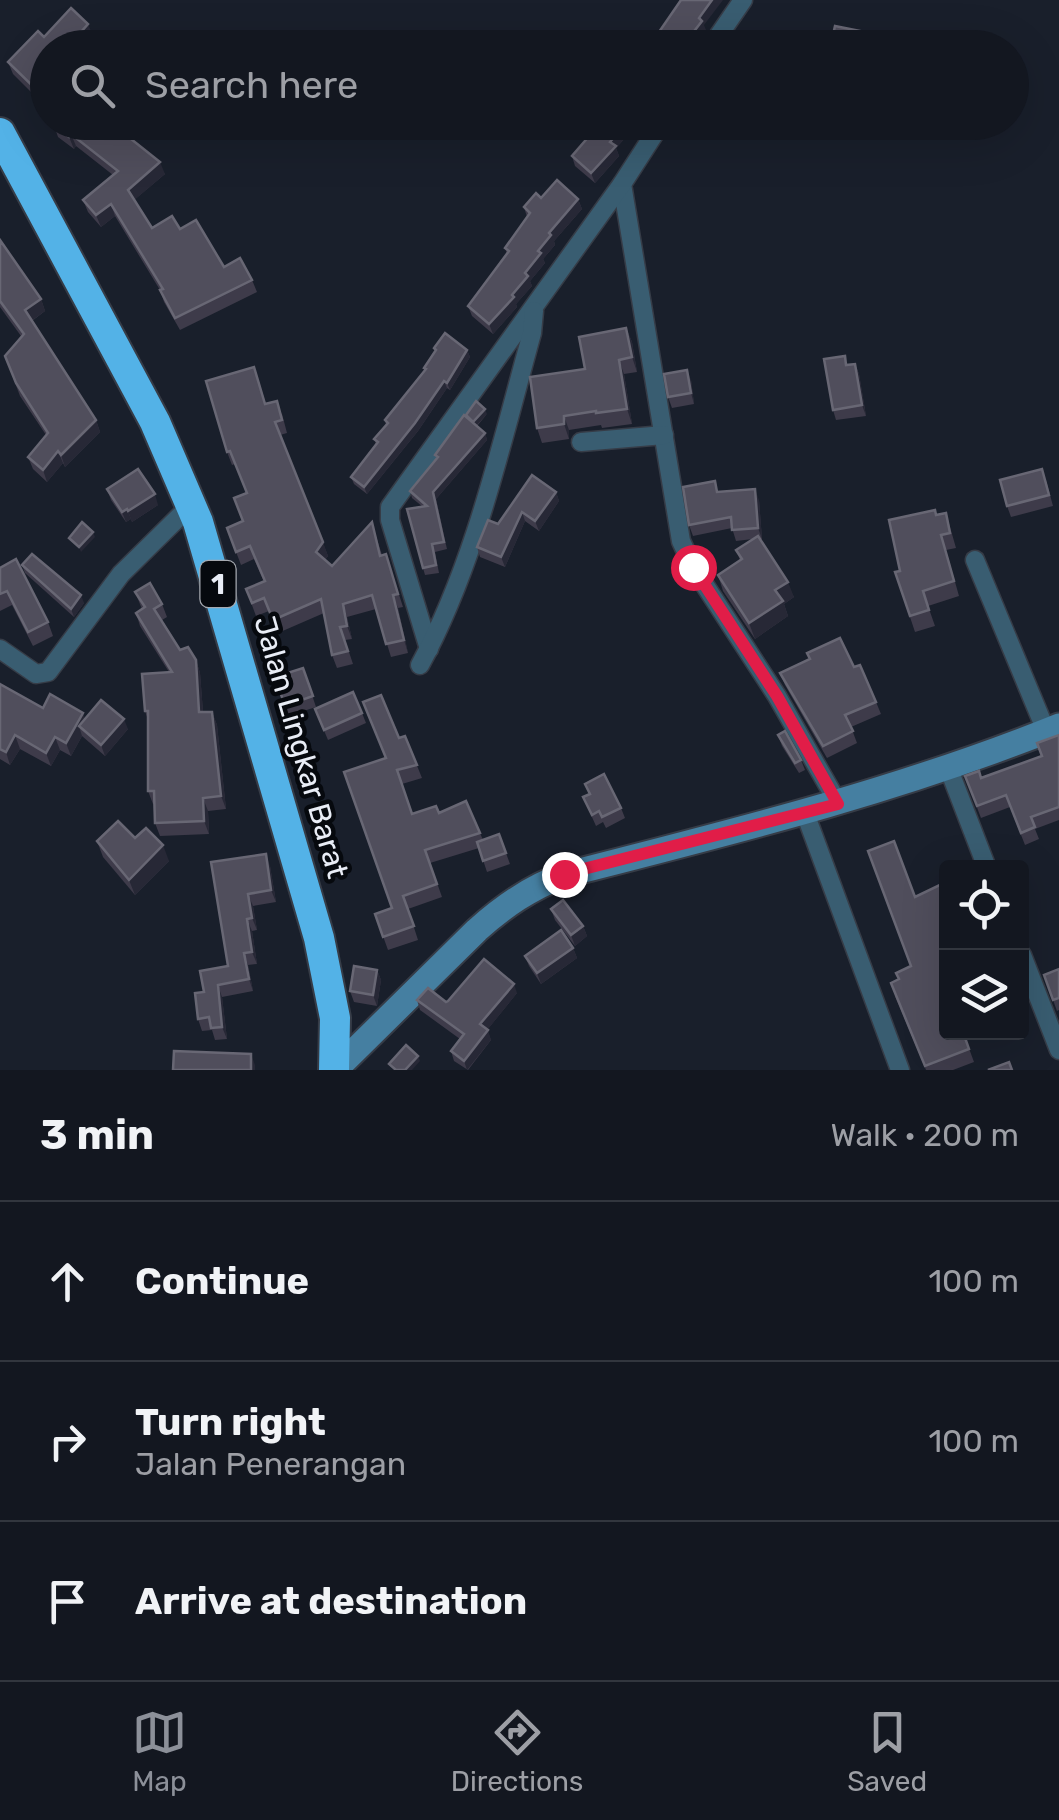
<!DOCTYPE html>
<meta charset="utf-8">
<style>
:root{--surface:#131720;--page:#20242d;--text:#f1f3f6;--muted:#9d9fa5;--line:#32363e;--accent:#8c9099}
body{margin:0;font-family:Rubik,sans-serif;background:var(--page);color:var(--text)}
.controls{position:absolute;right:30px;bottom:30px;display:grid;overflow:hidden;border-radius:10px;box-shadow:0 10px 40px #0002}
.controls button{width:90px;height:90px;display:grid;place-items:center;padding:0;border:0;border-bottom:2px solid var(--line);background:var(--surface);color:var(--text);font:50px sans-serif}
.stop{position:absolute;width:30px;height:30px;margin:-22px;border:8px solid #e11d48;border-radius:50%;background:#fff}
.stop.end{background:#e11d48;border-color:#fff;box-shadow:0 2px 10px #0008}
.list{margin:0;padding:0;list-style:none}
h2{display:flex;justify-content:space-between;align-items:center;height:130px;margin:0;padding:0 40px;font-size:42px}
h2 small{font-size:32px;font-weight:400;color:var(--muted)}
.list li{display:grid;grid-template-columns:65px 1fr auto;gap:30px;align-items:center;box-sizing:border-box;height:160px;padding:0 40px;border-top:2px solid var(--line)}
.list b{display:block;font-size:38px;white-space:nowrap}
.list p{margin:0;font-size:32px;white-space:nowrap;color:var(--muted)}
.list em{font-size:32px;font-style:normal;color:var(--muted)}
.icon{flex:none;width:55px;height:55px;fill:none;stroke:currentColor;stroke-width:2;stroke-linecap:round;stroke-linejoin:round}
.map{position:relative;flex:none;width:1059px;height:1070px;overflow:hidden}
.search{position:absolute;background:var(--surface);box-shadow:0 10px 40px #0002;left:30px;right:30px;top:30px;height:110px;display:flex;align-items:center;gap:25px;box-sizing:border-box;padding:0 35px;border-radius:55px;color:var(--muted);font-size:38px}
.sheet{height:610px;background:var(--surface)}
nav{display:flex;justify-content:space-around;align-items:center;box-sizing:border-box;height:140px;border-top:2px solid var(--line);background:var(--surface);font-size:28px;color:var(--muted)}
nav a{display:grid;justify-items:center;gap:5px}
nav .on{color:var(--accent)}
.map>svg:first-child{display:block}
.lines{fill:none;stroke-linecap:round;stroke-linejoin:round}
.street-casing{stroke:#363c47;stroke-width:21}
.secondary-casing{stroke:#363c47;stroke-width:29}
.highway-casing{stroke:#363c47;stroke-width:34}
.street{stroke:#395d71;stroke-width:18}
.secondary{stroke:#457fa1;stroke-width:25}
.highway{stroke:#53b2e7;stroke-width:30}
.wall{fill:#3e3b4a}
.shaded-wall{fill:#272836}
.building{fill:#504e5c;stroke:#686774;stroke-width:2.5}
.route{stroke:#e11d48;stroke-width:12}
.labels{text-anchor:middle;stroke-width:9;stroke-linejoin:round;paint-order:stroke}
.shield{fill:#06090e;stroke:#a5a9b0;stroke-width:2.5}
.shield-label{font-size:28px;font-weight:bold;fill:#e9edf6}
.street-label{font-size:30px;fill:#e9edf6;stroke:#06090e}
</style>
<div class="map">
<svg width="1059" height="1070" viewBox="0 0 1059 1070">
<rect width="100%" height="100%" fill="#191f2b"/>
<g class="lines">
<g class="street-casing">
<g id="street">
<polyline points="710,48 743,0"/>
<polyline points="622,184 681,541 693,567 777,696 838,803"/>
<polyline points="581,442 664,435"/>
<polyline points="975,560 1046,731"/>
<polyline points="0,649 36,674 48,672 121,574 191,505"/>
<polyline points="429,649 390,520 390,507 622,184 662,122"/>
<path d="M420,665C475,564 501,444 532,333L534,311"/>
<polyline points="948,767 987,868"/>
<polyline points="805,813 900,1070"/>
<polyline points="1022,955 1059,1050"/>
</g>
</g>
<g class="secondary-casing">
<path id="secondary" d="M335,1070L477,930C504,906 530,888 564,875C732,832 898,791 1059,726"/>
</g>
<g class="highway-casing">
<polyline id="highway" points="0,133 155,422 198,522 319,938 335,1018 334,1070"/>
</g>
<use href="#street" class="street"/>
<use href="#secondary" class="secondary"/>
<use href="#highway" class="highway"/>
</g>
<g class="wall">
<polygon points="93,36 89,40 48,48 48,109 13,74 8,62 44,37"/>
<polygon points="56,122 140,122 129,138 165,174 134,200 152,228 180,229 224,267 252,280 257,292 180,330 164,302 160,290 115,216 101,227 88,212 83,200 113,175 76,146 74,149 58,137 54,125"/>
<polygon points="593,124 624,133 626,137 616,148 619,156 595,183 575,166 572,156 595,129"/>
<polygon points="541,198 578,199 582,209 554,241 555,245 543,259 545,263 530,281 532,286 516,304 517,307 493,334 472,316 468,306 507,254 505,248 527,217 524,207"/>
<polygon points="0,240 41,299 45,311 32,321 96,420 100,432 65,467 63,463 47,482 33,469 28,457 46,435 20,396 5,356 21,336 0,307"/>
<polygon points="626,328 632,342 637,372 624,374 632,424 602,428 601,425 569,430 569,439 542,443 537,428"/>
<polygon points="434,348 467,350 470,357 450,390 447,388 418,431 367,494 354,484 351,477 376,444 374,439 386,425 385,420 425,370 424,368 435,351"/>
<polygon points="855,364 859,374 866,416 836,420 833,410 848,365"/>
<polygon points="254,367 266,404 282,414 287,433 280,435 328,556 325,560 332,566 376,536 382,555 386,554 403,607 398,608 408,653 391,657 376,609 347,617 352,639 345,640 353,664 337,668 332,655 324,613 278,633 269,611 256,616 246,589 264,582 254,559 241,565 227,528 243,522 247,493 235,464 232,465 227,452"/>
<polygon points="691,380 694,404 672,408 668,397"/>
<polygon points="487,414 477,426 485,433 487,440 436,499 447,549 435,552 439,573 425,575 423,568 423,507 412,498 410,491 437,459 435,455"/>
<polygon points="1046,480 1053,506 1011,517 1007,506"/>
<polygon points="107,489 158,505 132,522 131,519 126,522 111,500"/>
<polygon points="556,492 559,501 539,531 525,521 505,567 480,557 477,547 498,524"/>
<polygon points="719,492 759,500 762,539 759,539 794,597 784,604 788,616 755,639 723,591 718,575 740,560 736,550 753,539 736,541 732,528 693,536 689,525"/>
<polygon points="946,513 956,548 946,550 959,596 928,606 935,626 915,632 895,572 900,571 937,515"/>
<polygon points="22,565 84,603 74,617 25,573"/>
<polygon points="0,568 48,622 53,636 33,646 12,605 0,611"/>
<polygon points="135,592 162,604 167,617 162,620 180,650 196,660 200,673 203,712 212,712 217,725 226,809 208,811 209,834 160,836 155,823 155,804 153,804 148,791 148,720 145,711 169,672 140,626 136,613 142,609"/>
<polygon points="854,667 876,702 881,714 851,727 857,743 827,758 785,685 780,673"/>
<polygon points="303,668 316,707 288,716 275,677"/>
<polygon points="0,684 43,708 128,729 105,756 82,736 71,756 60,750 51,766 20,749 10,765 0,759"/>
<polygon points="315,709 362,713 366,723 328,740"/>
<polygon points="778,735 801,760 805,770 799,773 782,746"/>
<polygon points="1059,735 1059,820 1035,829 1039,839 1025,845 1010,807 981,818 965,776 981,778 1041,756"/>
<polygon points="405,736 422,778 402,784 413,814 439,813 466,801 483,840 499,834 510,864 487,872 479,848 430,863 442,897 408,909 418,940 388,950 375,914 392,908 386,758 399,738"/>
<polygon points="585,784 621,808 625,818 606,828 603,822 596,826 583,797 589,794"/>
<polygon points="135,838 169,861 135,895 103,857 97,841"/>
<polygon points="211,862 270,866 276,902 253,906 257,930 252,931 257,964 248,965 253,991 222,997 227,1039 215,1040 212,1030 202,1031 198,1019 204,992 228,966"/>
<polygon points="551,909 583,926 587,936 575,946 555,920"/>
<polygon points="573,948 577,958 541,984 529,966 525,956"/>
<polygon points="1059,969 1059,1010 1057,1011 1044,975"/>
<polygon points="377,970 381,980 377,1006 354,1002 350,991"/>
<polygon points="517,993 487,1030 491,1040 468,1070 454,1061 451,1051 460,1039 420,1010 417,1000 446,1002"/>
<polygon points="895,996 946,1032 963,1032 974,1062 953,1070 926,1070"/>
</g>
<g class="shaded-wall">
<polygon points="712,0 723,0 704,25 706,30 692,48 681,48 699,18"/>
<polygon points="88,24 93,36 86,44 81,32"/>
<polygon points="865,32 868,43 867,48 861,48"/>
<polygon points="128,122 141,124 125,143 121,131"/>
<polygon points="621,122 633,122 624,133 626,137 616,148 619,156 595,183 591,173"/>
<polygon points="71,134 76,146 74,149 69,137"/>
<polygon points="160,162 165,174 132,202 128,190"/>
<polygon points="578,199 582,209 554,241 555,245 543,259 545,263 530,281 532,286 516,304 517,307 493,334 489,324 512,295 549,233"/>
<polygon points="111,204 115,216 101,227 96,215"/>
<polygon points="41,299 45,311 30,322 25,310"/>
<polygon points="626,328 632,342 637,372 632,357"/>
<polygon points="467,350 470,357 450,390 447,383"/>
<polygon points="619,360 624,374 632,424 627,409"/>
<polygon points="855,364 859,374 866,416 862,405"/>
<polygon points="687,370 691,380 694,404 691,393"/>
<polygon points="444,381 447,388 418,431 367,494 364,487"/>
<polygon points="485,409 487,414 475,427 473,422"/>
<polygon points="564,416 569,430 569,439 564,424"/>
<polygon points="96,420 100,432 65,467 61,455"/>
<polygon points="485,433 487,440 436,499 447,549 433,492"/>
<polygon points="58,451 63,463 47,482 43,470"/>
<polygon points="755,489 759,500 762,539 758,528"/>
<polygon points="556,492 559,501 539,531 535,521"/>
<polygon points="155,494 158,505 132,522 128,511"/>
<polygon points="127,509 131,519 126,522 122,512"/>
<polygon points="522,512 525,521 505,567 501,557"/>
<polygon points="93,532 95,537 81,552 79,547"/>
<polygon points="323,542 328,556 320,565 316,552"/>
<polygon points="788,582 794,597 784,604 788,616 755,639 749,623 775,590"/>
<polygon points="81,595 84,603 74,617 71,609"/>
<polygon points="393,595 398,608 408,653 404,640"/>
<polygon points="343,604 347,617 352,639 347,626"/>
<polygon points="196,660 200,673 204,725 199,712"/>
<polygon points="212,712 217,725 226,809 221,796"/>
<polygon points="83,713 88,726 79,726 82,736 71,756 66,743"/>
<polygon points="124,719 128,729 105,756 101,745"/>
<polygon points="15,735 20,749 10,765 6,752"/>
<polygon points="55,737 60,750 51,766 46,753"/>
<polygon points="203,798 208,811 209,834 204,821"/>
<polygon points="163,845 169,861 135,895 129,880"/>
<polygon points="266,854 270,866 276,902 271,890"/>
<polygon points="248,894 253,906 257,930 252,918"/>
<polygon points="247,919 252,931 257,964 252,952"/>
<polygon points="583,926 587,936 575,946 571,935"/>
<polygon points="573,948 577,958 541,984 537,973"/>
<polygon points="244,953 248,965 253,991 249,979"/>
<polygon points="377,970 381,980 377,1006 373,995"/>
<polygon points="514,984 517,993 484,1034 480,1024"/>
<polygon points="218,985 222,997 227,1039 222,1027"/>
<polygon points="488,1030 491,1040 467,1070 464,1061"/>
<polygon points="251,1054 255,1065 255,1070 251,1070"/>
<polygon points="418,1056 420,1061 412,1070 405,1070"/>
</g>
<g class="building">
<polygon points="681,0 712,0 699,18 702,21 681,48 648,48"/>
<polygon points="71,8 88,24 81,32 96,48 48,48 48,101 8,62 38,31 44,37"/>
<polygon points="835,26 865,32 861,48 830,48"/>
<polygon points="56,122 128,122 121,131 160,162 128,190 152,228 172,216 180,229 196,220 224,267 240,258 252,280 175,318 160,290 163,289 111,204 96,215 83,200 118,171 71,134 69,137 54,125"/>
<polygon points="594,122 621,122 619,125 622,128 610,142 616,146 591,173 572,156 597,127 593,124"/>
<polygon points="557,180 578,199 549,233 551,235 538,251 541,253 525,273 528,276 512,295 514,297 489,324 468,306 509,251 505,248 530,213 524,207 536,193 541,198"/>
<polygon points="0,240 41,299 25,310 96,420 61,455 58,451 43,470 28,457 48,433 16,383 5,356 24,334 0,301"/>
<polygon points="626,328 632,357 619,360 627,409 596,413 596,411 564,416 564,424 537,428 530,377 585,369 579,337"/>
<polygon points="445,333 467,350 447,383 444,381 415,423 364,487 351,477 378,442 374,439 388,423 385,420 426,369 424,368 436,350 434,348"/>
<polygon points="845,356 846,365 855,364 862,405 833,410 824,359"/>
<polygon points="254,367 265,404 277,401 282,420 275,422 323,542 316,552 332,566 372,522 380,556 386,554 398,594 393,595 404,640 386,644 372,595 343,604 347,626 340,627 348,651 332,655 321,599 273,620 264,598 252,603 246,589 265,581 250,546 236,552 227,528 243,521 234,498 247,493 230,451 227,452 206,381"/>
<polygon points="687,370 691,393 668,397 664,374"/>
<polygon points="476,401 485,409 473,422 466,415"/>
<polygon points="464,415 485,433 433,492 444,542 432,544 436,565 423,568 407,509 427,506 410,491 438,457 435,455"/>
<polygon points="138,469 155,494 128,511 127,509 122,512 107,489"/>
<polygon points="1042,469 1049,495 1007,506 1000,480"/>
<polygon points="532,475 556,492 535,521 522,512 501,557 477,547 488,520 498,524"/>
<polygon points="715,481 717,492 755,489 758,528 732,530 731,517 689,525 683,487"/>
<polygon points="935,510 936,515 946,513 950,533 941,535 954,581 923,591 929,610 910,616 895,572 900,571 889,520"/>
<polygon points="82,522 93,532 79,547 69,538"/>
<polygon points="758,536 788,582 775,590 783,601 749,623 718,575 742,559 736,550"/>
<polygon points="32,554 81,595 71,609 22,565"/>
<polygon points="16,559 48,622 28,632 7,591 0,594 0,568"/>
<polygon points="150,583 162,604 154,609 180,650 188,647 196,660 199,712 212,712 221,796 203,798 204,821 155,823 154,791 148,791 148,711 145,711 142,674 172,672 136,613 145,607 135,592"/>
<polygon points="840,638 854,667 860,665 876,702 845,715 853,731 823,746 780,673 810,659 807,653"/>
<polygon points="303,668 313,696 285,706 275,677"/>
<polygon points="0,684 43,708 50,694 83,713 66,743 55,737 46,753 15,735 6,752 0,749"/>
<polygon points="353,692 362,713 324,730 315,709"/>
<polygon points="381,695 399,738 405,736 417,765 397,770 412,814 436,806 439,813 466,801 480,833 425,850 437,884 403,896 414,926 383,937 375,914 392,908 344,772 386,758 363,702"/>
<polygon points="101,700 124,719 101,745 79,726"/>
<polygon points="785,731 801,760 795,763 778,735"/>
<polygon points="1059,735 1059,807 1031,817 1035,827 1021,833 1006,795 977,806 965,776 979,771 981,778 1042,756 1037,743"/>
<polygon points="604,774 621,808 602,817 599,811 592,815 583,797 590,794 585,784"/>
<polygon points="118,821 135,838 146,828 163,845 129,880 97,841"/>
<polygon points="499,834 506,853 483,861 477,842"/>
<polygon points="894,841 915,897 946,882 946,1032 963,1032 969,1049 925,1066 891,983 899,979 896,973 911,966 868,851"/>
<polygon points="266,854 271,890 248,894 252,918 247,919 252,952 244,953 249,979 218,985 222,1027 211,1028 209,1017 198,1019 195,993 204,992 200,971 228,966 211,862"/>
<polygon points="563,900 583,926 571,935 551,909"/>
<polygon points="561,930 573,948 537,973 525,956"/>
<polygon points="484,959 514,984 480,1024 488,1030 464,1061 451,1051 464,1034 417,1000 428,988 446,1002 448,1001"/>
<polygon points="354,966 377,970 373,995 350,991"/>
<polygon points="1059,969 1059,998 1053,1000 1044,975"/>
<polygon points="406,1045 418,1056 405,1070 396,1070 389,1064"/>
<polygon points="174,1051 251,1054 251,1070 173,1070"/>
<polygon points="1009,1062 1012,1070 988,1070"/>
</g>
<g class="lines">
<polyline class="route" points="564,874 838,804 777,696 693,567"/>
</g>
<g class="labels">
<rect class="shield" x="200.5" y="561" width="35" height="46" rx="8"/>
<g class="shield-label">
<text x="218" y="594">1</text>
</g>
<g class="street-label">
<text transform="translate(301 747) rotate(74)" y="10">Jalan Lingkar Barat</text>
</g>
</g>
</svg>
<div class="controls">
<button><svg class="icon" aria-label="locate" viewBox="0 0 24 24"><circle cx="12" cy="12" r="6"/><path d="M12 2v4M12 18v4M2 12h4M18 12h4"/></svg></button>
<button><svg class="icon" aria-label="layers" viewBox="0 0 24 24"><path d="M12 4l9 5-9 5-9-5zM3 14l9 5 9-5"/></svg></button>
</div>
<div class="stop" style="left:693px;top:567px"></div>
<div class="stop end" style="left:564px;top:874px"></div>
<div class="search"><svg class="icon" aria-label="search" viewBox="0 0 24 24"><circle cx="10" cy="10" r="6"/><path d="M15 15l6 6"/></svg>Search here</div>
</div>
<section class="sheet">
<h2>3 min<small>Walk · 200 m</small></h2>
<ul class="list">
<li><svg class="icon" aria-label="ahead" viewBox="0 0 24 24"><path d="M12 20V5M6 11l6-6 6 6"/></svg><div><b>Continue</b></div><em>100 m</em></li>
<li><svg class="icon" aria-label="right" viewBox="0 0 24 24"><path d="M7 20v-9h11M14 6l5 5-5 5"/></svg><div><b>Turn right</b><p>Jalan Penerangan</p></div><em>100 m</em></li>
<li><svg class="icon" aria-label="arrive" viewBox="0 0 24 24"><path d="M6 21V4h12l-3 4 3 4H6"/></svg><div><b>Arrive at destination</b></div></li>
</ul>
</section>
<nav>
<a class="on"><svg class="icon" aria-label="map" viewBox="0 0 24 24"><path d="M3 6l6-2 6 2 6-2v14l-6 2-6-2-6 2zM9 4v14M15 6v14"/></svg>Map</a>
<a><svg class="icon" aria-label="directions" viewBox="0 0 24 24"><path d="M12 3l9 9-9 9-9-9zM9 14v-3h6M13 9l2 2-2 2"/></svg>Directions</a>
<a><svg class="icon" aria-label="saved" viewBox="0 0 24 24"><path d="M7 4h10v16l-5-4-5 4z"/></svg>Saved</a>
</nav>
